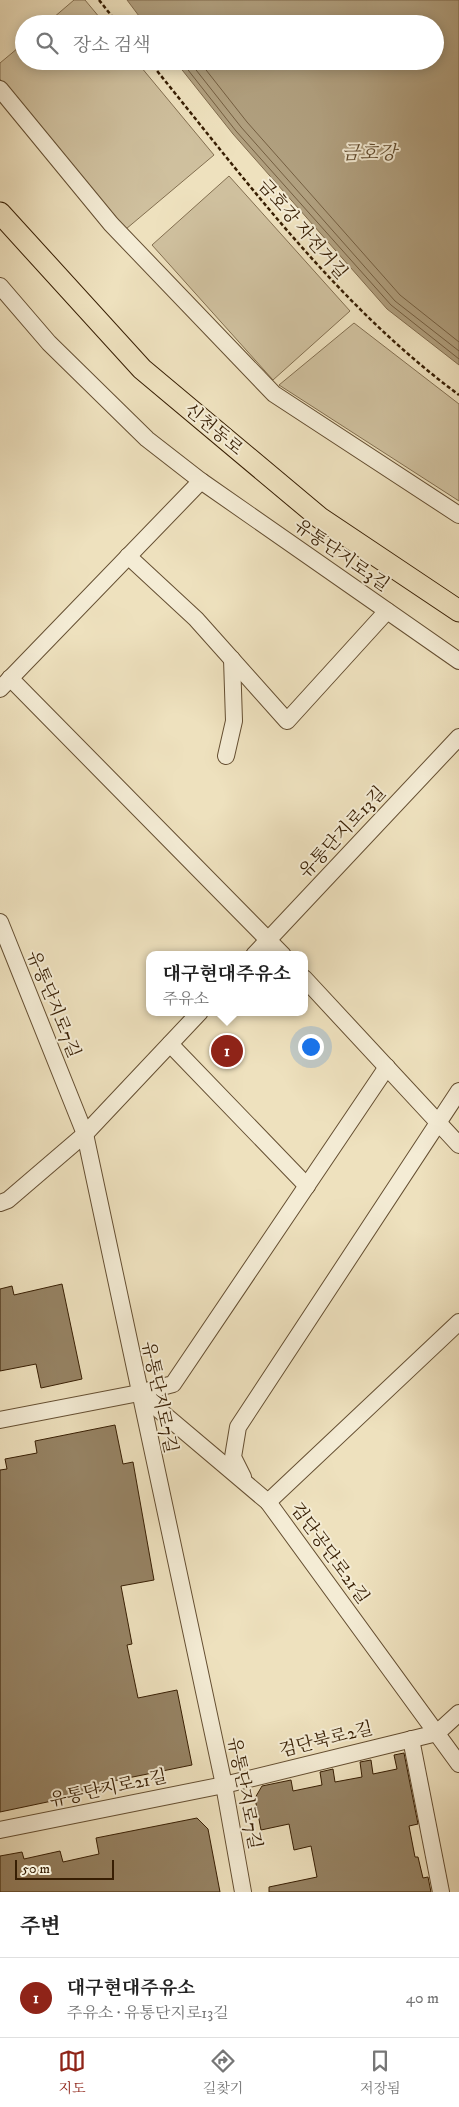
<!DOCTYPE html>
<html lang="ko">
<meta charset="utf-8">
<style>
:root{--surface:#fff;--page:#f2f2f2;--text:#222;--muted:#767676;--line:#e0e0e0;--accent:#8f2418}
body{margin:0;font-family:"IM FELL DW Pica","Noto Serif KR",serif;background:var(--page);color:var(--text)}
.scale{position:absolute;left:15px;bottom:12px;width:99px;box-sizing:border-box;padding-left:5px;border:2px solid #371e03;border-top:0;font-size:14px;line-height:18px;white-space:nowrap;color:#371e03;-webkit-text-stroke:4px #f4ecd5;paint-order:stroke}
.you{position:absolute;left:310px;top:1046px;width:18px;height:18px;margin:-12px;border:4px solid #fff;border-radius:50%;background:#1a73e8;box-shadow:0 0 0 8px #1a73e833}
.badge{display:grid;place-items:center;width:32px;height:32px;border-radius:50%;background:var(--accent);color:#fff;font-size:16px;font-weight:700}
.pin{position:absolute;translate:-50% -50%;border:2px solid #fff;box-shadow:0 1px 5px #0006}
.popup{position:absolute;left:146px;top:951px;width:162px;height:65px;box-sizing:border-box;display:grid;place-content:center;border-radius:10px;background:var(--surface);filter:drop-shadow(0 1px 4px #0005);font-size:16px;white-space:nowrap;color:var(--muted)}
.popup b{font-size:19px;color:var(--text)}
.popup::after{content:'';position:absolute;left:50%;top:100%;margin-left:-10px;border:10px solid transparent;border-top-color:var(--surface)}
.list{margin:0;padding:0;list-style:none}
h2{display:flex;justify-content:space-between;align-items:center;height:65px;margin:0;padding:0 20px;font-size:21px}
h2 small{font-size:16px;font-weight:400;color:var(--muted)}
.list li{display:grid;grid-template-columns:32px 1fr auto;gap:15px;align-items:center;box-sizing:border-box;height:80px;padding:0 20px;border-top:1px solid var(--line)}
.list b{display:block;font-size:19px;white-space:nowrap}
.list p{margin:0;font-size:16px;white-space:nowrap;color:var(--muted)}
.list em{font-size:16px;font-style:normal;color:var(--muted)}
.icon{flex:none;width:28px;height:28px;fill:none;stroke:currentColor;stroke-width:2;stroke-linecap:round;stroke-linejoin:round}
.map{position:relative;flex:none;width:459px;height:1892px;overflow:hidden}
.search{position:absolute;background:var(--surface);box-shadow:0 2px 12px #0003;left:15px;right:15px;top:15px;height:55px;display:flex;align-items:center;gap:12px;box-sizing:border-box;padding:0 18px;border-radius:28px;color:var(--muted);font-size:19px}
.sheet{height:145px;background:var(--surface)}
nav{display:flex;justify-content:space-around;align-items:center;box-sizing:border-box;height:70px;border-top:1px solid var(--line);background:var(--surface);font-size:14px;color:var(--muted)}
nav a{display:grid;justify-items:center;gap:2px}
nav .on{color:var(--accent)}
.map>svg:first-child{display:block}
.green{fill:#cfc09e;stroke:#836f50}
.water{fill:#b09f7e;stroke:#806b4d}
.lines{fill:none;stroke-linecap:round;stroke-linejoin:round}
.shore{stroke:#745e40;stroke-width:1}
.building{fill:#968364;stroke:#371e03}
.minor-casing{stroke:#654f32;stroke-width:18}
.major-casing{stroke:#371e03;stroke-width:23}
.path{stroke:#371e03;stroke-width:2.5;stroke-dasharray:4 2.5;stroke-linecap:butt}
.minor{stroke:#f4ecd5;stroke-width:16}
.major{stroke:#eee1be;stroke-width:21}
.labels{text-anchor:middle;stroke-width:4;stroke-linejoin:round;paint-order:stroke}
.street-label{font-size:18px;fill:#371e03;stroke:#f4ecd5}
.water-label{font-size:19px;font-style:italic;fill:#614b2e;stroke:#f4ecd5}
</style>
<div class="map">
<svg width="459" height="1892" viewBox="0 0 459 1892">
<rect width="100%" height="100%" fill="#eee1be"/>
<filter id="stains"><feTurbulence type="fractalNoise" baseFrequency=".004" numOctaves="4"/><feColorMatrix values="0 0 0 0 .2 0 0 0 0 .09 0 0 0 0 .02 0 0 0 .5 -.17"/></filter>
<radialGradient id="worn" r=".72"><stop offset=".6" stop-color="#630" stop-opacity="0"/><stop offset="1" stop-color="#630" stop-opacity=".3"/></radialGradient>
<g class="green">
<polygon points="74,0 85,0 105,24 46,24"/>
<polygon points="24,43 24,61 136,61 214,155 126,229 0,79 0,63"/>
<polygon points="229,176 350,311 273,380 152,245"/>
<polygon points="354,323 459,404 459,501 279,385"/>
</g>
<polygon class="water" points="127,0 459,0 459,365 387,309 233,134 175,61 435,61 435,24 145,24"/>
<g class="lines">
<g class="shore">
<polyline points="181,61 236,131 391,305 459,359"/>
<polyline points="189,61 241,127 395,301 459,351"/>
<polyline points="199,61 247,122 400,295 459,342"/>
</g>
</g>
<g class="building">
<polygon points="62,1284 82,1379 41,1388 36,1364 0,1371 0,1289 12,1286 14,1295"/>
<polygon points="115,1425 123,1464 133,1462 154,1580 121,1586 132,1644 127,1645 138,1698 177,1690 192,1765 103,1783 104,1790 0,1812 0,1470 7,1469 5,1459 37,1453 35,1441"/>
<polygon points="404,1753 418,1824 409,1826 415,1857 418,1857 423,1878 428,1877 431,1892 269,1892 269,1887 317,1877 311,1846 294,1850 289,1824 261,1830 255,1798 262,1786 291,1780 293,1791 322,1785 320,1772 333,1769 335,1782 362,1777 360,1762 371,1760 373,1774 397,1769 394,1755"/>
<polygon points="197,1818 208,1829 220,1892 0,1892 0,1856 22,1852 24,1859 60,1851 63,1862 99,1854 96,1838"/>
</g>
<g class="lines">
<g class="minor-casing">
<g id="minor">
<polyline points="0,89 111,224 274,394 459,515"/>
<polyline points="0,286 49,343 147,439 201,481 459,661"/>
<polyline points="128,556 196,619 287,721 387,611"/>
<polyline points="10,678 283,955"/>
<polyline points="0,689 201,481"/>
<polyline points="226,756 234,721 232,659"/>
<polyline points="0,922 85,1134 224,1785 243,1892"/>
<polyline points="254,955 459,737"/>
<polyline points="304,978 459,1145"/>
<polyline points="170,1044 307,1186"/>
<polyline points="0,1203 8,1200 85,1134 200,1012"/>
<polyline points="139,1393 268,1502 459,1764"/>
<polyline points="0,1420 139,1393 173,1384 387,1067"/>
<polyline points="243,1477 233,1457 238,1427 459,1091"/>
<polyline points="268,1502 459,1322"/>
<polyline points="411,1739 441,1892"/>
<polyline points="0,1830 224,1785 437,1733 459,1713"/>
</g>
</g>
<g class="major-casing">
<polyline id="major" points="0,213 142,369 320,518 459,611"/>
</g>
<g class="path">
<polyline points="99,0 118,24"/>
<path d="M149,61C245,179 335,303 459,395"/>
</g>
<use href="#minor" class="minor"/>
<use href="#major" class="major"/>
</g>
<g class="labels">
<g class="street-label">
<text transform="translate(303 229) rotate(49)" y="6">금호강 자전거길</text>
<text transform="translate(214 429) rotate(40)" y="6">신천동로</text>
<text transform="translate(342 555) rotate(35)" y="6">유통단지로3길</text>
<text transform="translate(342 832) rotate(-47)" y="6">유통단지로13길</text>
<text transform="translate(54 1004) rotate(68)" y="6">유통단지로7길</text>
<text transform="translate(160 1397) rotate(78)" y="6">유통단지로7길</text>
<text transform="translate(330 1553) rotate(54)" y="6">검단공단로21길</text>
<text transform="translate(326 1739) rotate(-14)" y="6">검단북로2길</text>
<text transform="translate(108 1788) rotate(-12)" y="6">유통단지로21길</text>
<text transform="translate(245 1793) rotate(79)" y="6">유통단지로7길</text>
</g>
<g class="water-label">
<text x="369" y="159">금호강</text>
</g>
</g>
<rect width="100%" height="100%" filter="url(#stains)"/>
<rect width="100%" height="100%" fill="url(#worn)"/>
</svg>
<div class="scale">50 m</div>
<div class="you"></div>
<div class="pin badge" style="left:227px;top:1051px">1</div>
<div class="popup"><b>대구현대주유소</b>주유소</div>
<div class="search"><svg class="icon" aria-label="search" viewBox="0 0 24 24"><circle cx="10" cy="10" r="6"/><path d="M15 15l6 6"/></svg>장소 검색</div>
</div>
<section class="sheet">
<h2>주변<small></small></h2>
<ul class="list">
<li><span class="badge">1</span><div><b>대구현대주유소</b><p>주유소 · 유통단지로13길</p></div><em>40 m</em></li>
</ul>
</section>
<nav>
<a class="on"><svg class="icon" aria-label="map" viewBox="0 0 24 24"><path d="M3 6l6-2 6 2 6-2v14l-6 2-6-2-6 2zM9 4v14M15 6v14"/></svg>지도</a>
<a><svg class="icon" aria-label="directions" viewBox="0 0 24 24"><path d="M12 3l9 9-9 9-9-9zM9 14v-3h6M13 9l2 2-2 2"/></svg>길찾기</a>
<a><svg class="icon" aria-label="saved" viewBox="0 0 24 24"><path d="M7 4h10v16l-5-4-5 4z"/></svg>저장됨</a>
</nav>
